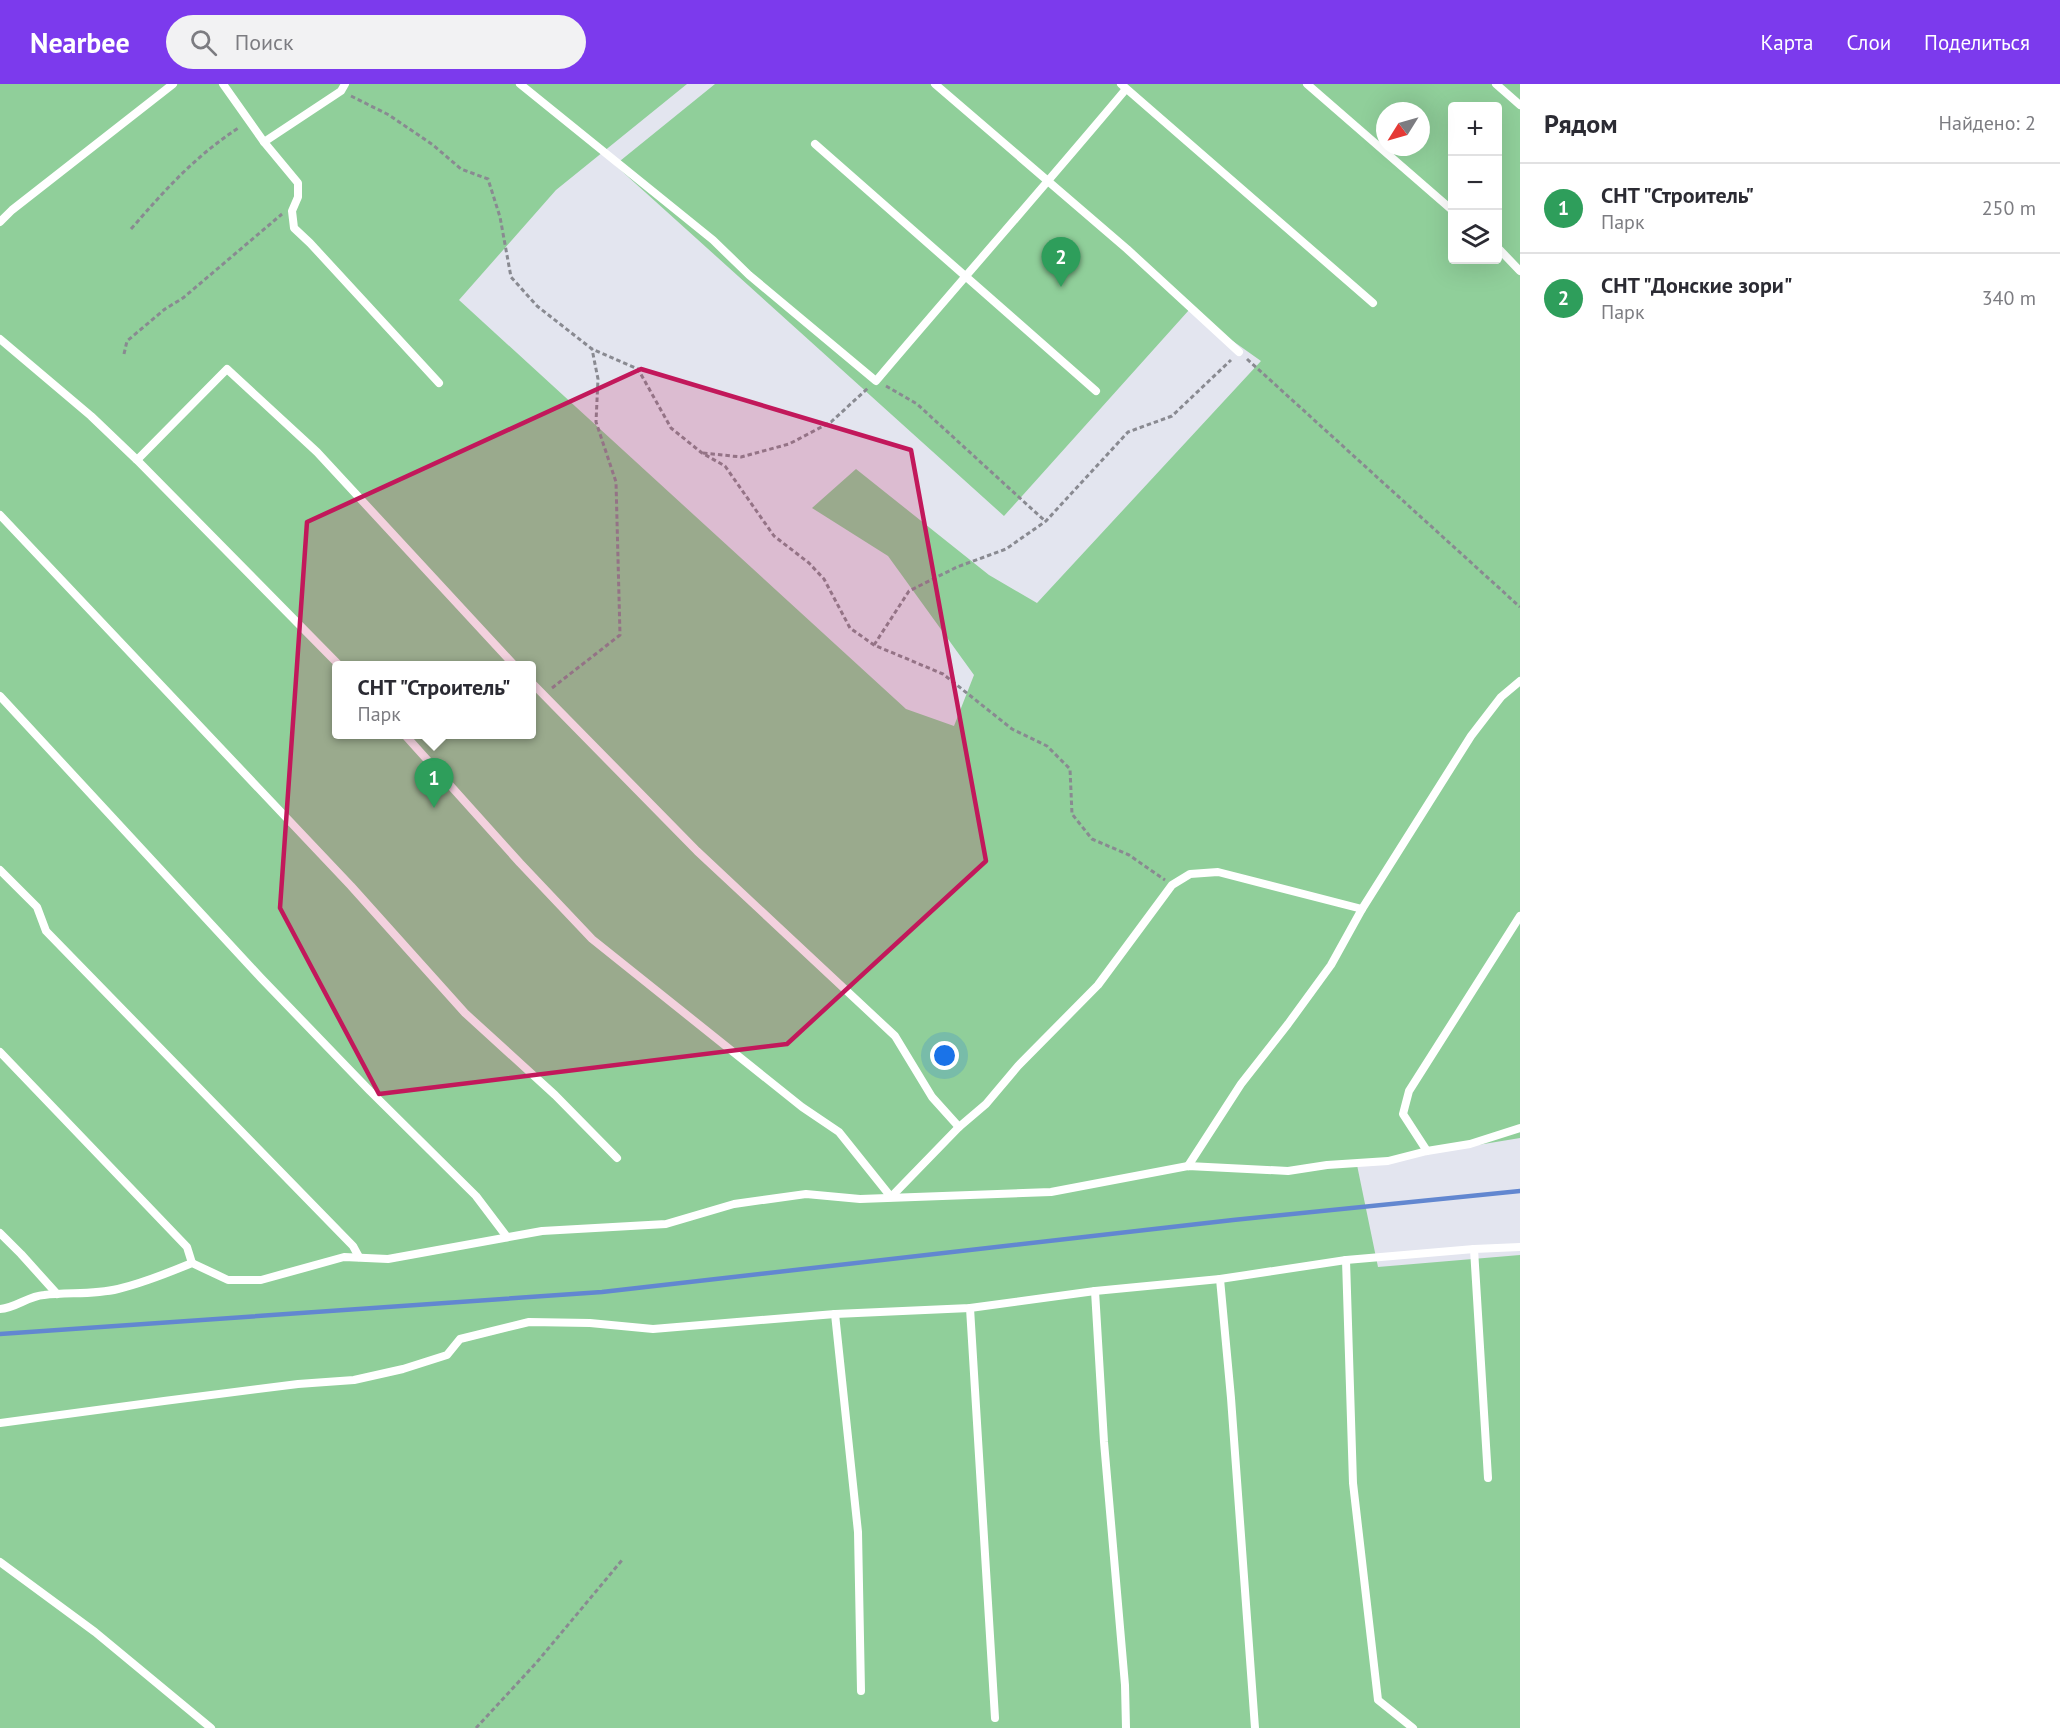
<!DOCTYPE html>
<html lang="ru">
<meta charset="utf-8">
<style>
:root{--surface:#fff;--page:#f2f2f3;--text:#2b2b33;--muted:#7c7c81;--line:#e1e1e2;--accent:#7c3aed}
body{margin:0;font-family:"PT Sans",sans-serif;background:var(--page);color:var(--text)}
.controls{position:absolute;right:18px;top:18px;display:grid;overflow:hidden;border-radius:6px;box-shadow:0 6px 24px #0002}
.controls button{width:54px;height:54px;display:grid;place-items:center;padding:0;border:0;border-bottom:2px solid var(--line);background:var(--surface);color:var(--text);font:30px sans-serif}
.compass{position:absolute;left:1376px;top:18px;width:54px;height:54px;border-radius:50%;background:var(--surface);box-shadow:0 6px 24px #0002;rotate:233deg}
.you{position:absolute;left:945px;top:972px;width:21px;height:21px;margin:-15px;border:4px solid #fff;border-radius:50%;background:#1a73e8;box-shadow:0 0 0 9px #1a73e833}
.badge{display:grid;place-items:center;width:39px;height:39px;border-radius:50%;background:var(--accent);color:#fff;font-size:20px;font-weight:700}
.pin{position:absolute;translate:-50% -50px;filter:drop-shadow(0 2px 3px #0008)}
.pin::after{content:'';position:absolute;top:32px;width:21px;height:18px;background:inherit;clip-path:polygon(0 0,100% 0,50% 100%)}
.popup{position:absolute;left:332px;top:577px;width:204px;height:78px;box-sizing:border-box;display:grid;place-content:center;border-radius:6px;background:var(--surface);filter:drop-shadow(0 2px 4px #0005);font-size:20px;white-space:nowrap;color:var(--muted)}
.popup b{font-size:22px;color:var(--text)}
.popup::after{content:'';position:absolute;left:50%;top:100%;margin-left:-12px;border:12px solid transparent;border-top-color:var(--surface)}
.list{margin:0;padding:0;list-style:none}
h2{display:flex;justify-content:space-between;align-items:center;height:78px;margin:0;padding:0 24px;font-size:26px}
h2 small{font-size:20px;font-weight:400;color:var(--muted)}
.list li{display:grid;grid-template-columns:39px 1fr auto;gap:18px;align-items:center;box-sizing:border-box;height:90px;padding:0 24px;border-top:2px solid var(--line)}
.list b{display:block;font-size:22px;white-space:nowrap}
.list p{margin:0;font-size:20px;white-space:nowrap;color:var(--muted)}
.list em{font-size:20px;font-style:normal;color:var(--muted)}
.icon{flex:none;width:33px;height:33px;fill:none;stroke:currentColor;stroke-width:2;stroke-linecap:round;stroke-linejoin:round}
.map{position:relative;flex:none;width:1520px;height:1644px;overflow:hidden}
header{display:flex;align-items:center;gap:36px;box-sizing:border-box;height:84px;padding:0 30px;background:var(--accent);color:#fff}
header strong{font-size:28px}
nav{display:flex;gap:33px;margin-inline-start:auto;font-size:21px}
.search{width:420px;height:54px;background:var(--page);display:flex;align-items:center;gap:15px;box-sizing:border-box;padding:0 21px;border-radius:33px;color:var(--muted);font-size:22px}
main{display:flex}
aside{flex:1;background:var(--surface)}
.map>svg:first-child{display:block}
.green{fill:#90cf9a;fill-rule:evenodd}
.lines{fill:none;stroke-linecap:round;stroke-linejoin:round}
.stream{stroke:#6287d0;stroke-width:4.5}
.path{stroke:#898a91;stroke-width:3;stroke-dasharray:4.5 3;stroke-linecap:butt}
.service{stroke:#fff;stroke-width:8}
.marked{fill:#c2185b;fill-opacity:0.2;stroke:#c2185b;stroke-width:4.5;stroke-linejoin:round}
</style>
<header>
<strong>Nearbee</strong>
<div class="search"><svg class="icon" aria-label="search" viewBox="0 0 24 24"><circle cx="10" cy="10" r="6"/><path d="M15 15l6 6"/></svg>Поиск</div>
<nav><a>Карта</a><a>Слои</a><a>Поделиться</a></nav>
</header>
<main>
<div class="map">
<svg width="1520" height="1644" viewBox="0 0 1520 1644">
<rect width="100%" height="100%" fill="#e3e5ef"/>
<path class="green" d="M0,0H687L556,106L459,216L906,625L954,642L974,591L888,472L812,424L856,385L989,491L1037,519L1261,277L1189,226L1004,432L615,81L715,0H1520V1054L1357,1081L1378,1183L1520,1171V1644H0ZM1452,22H1498V176H1452ZM1385,27H1421V63H1385ZM336,582H532V650H336Z"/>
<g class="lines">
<polyline class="stream" points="0,1250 602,1208 1233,1136 1520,1107"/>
<g class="path">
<polyline points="351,12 389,31 433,61 461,85 488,95 500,133 511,193 537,222 592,265 638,285 671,344 702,369 725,382 774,452 809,479 824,495 850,544 874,561 943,590 1012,645 1047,662 1070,685 1072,730 1092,755 1129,771 1165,796"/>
<path d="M131,145C166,105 195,72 240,43"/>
<polyline points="124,270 127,257 165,225 183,214 282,130"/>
<polyline points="1247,275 1520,523"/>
<polyline points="886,302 917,320 1045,437"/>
<polyline points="703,369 741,373 789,360 831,338 868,304"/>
<polyline points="874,561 909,507 957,483 1006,465 1046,437 1128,348 1172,332 1231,276"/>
<polyline points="552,604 620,551 616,398 596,338 598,295 592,265"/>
<polyline points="476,1644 537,1578 623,1475"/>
</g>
<g class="service">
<polyline points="223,0 264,58 298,99 298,113 292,127 294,144 310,159 439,299"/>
<path d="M520,0L713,156L749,191L876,297C959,199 1044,103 1126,5"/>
<polyline points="935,0 1127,165 1239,268"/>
<polyline points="1121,0 1373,219"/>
<polyline points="1307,0 1452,126"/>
<polyline points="1496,0 1520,21"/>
<polyline points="264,58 341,7 345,0"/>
<polyline points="815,60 1096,307"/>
<polyline points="0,138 12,126 173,0"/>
<polyline points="1498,164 1520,187"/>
<polyline points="0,255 91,332 137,376 340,582"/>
<polyline points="137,376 227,285 317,368 515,582"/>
<polyline points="0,431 351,802 465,929 555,1011 617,1074"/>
<polyline points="532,599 697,767 895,952 932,1013 959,1043"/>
<polyline points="0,612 261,894 370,1007 476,1112 507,1153"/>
<polyline points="404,650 520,779 592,855 802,1023 839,1048 891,1113"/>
<polyline points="0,786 37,823 46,847 353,1162 359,1173"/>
<polyline points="0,968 187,1163 192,1179"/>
<polyline points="1427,1067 1403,1030 1409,1007 1520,832"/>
<polyline points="1188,1082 1241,1000 1288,940 1331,881 1362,825 1471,652 1501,613 1520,597"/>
<polyline points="891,1113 959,1043 986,1020 1018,982 1098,901 1172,801 1190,790 1218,788 1362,825"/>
<polyline points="0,1149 21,1170 57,1210"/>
<polyline points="1474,1165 1488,1394"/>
<polyline points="1346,1176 1353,1399 1378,1616 1413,1644"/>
<polyline points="1220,1195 1231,1314 1255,1644"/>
<polyline points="1095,1207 1104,1358 1125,1601 1126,1644"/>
<polyline points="970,1224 995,1634"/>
<path d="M0,1225C16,1224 28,1212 44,1211C68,1208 93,1211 118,1205C143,1199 168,1189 192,1179L228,1196H261L344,1173L388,1175L542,1147L666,1140L734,1120L806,1110L860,1115L1051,1108L1188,1082L1288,1087L1327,1081L1388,1077L1427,1067L1470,1060L1520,1044"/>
<polyline points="835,1230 858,1448 861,1607"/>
<polyline points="0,1339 164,1317 298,1300 354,1296 403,1285 447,1271 460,1255 529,1238 590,1239 653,1245 835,1230 970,1224 1095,1207 1220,1195 1346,1176 1474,1165 1520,1163"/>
<polyline points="0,1478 95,1548 211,1644"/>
</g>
</g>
<path class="marked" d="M641,285L911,366L986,777L787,960L379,1010L280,824L307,438Z"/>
</svg>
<div class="controls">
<button>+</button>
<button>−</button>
<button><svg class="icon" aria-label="layers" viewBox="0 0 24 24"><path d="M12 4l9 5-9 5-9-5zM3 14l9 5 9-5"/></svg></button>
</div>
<svg class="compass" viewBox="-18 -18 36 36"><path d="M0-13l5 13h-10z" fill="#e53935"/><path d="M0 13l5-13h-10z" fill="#7c7c81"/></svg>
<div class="you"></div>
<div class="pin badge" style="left:434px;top:724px;background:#2e9e5b">1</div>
<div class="popup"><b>СНТ &quot;Строитель&quot;</b>Парк</div>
<div class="pin badge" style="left:1061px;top:203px;background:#2e9e5b">2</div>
</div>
<aside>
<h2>Рядом<small>Найдено: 2</small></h2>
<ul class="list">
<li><span class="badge" style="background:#2e9e5b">1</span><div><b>СНТ &quot;Строитель&quot;</b><p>Парк</p></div><em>250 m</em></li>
<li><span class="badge" style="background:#2e9e5b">2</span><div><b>СНТ &quot;Донские зори&quot;</b><p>Парк</p></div><em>340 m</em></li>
</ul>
</aside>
</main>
